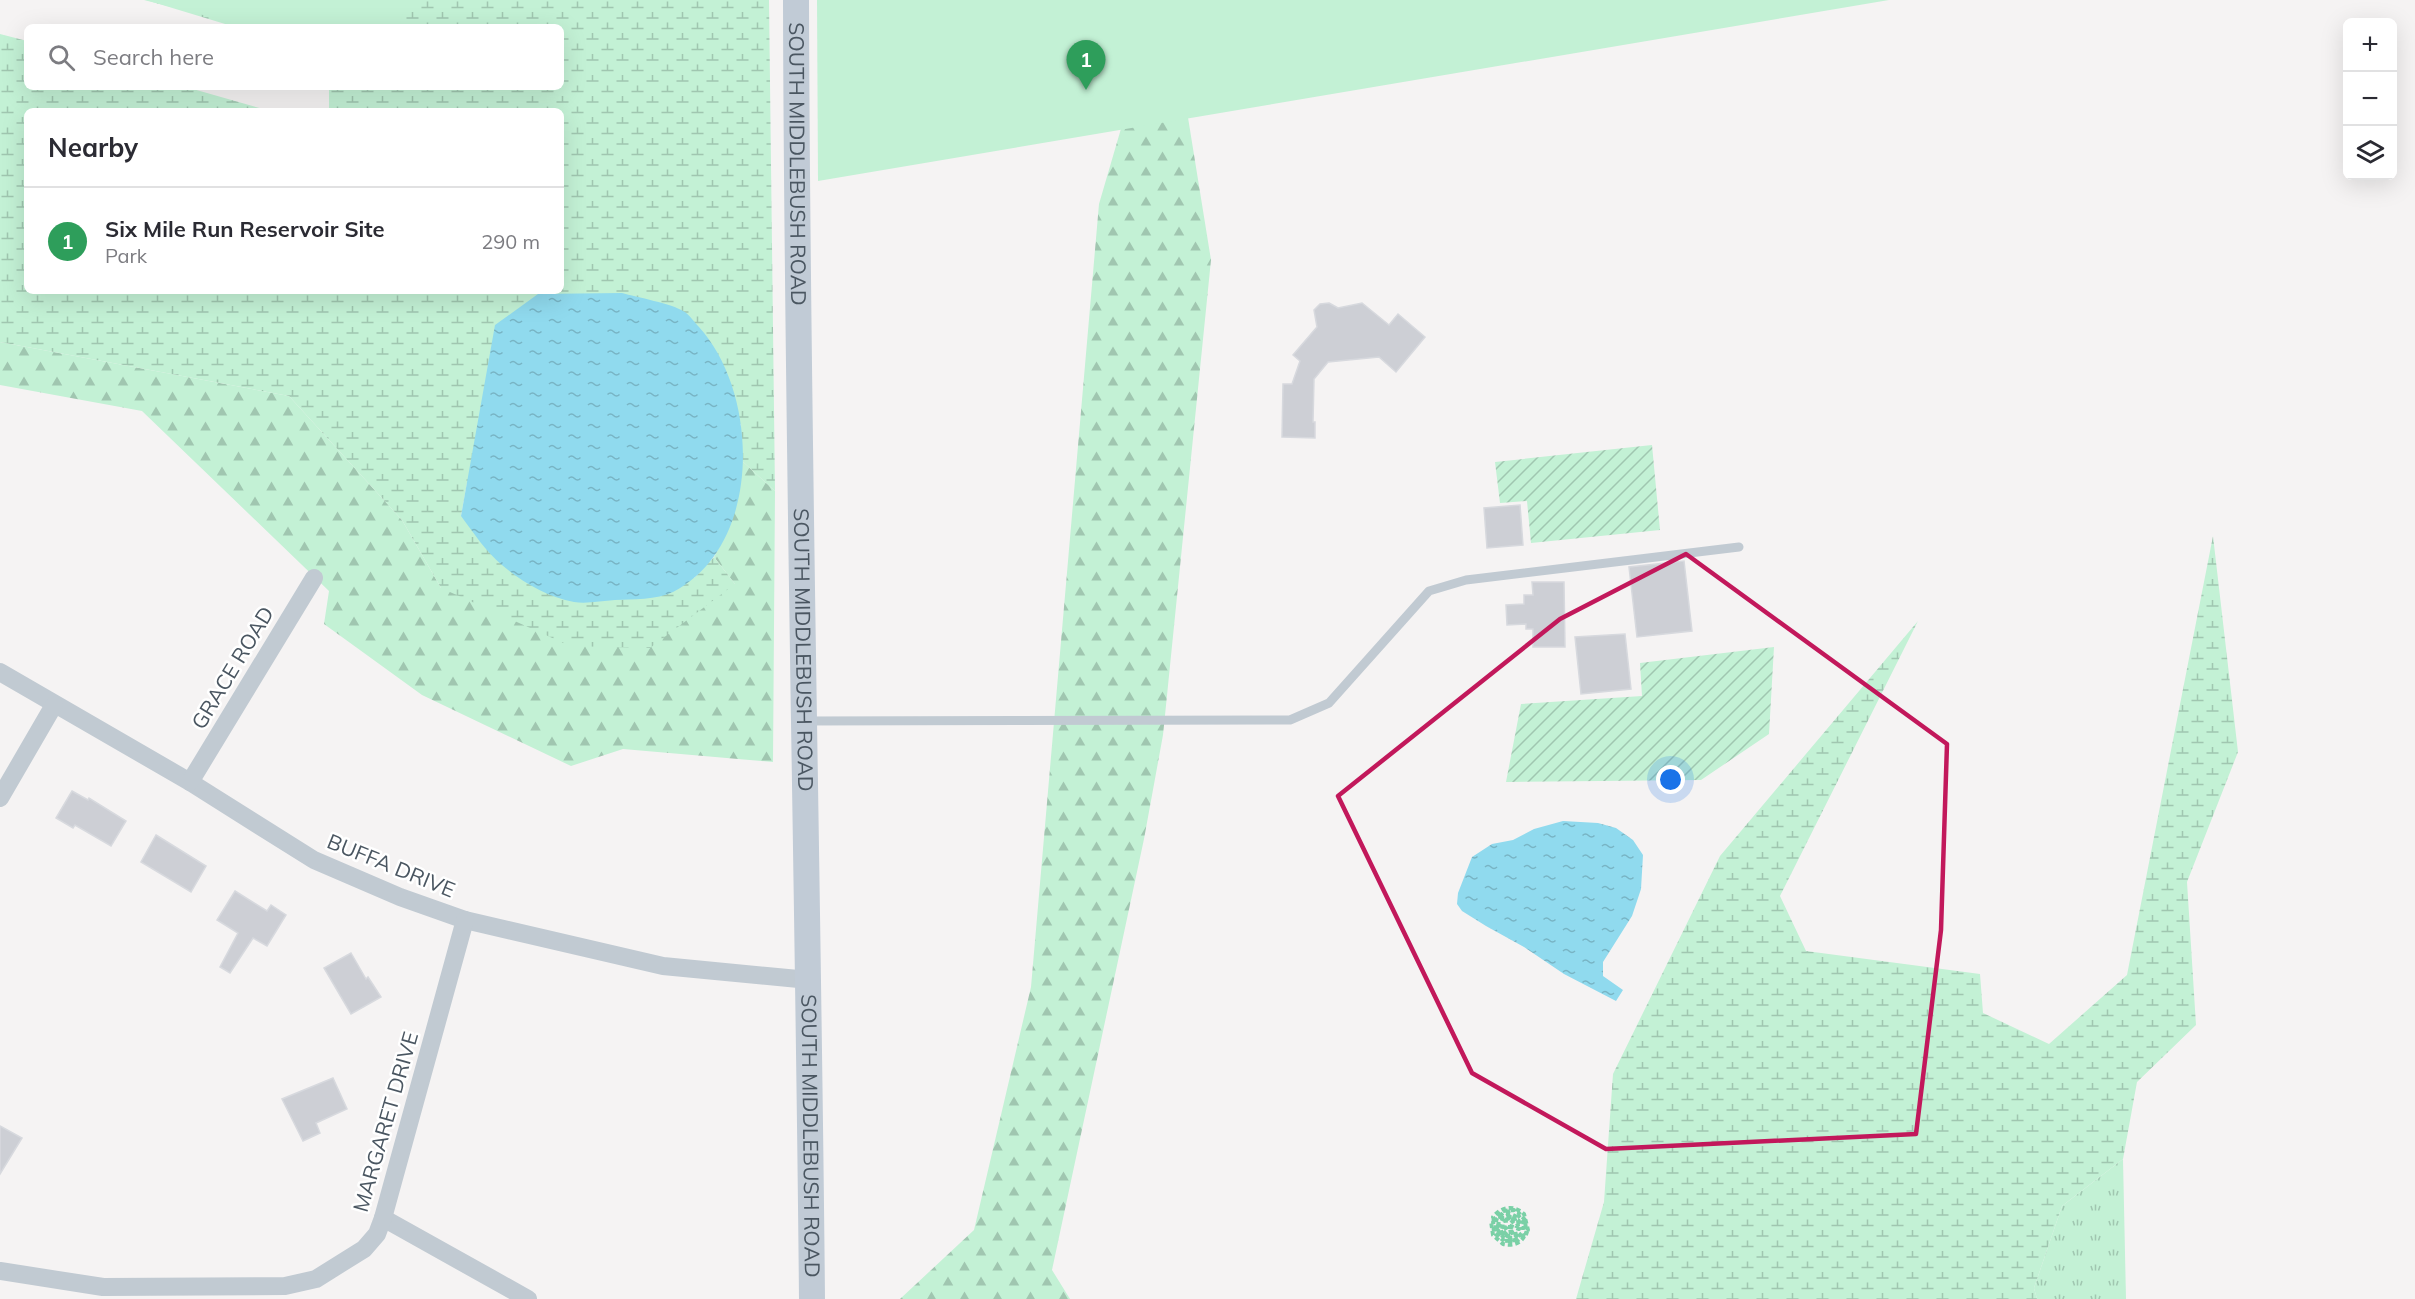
<!DOCTYPE html>
<meta charset="utf-8">
<style>
:root{--surface:#fff;--page:#f7f7f7;--text:#2b2b33;--muted:#7c7c81;--line:#e1e1e2;--accent:#7c3aed}
body{margin:0;font-family:Mulish,sans-serif;background:var(--page);color:var(--text)}
.controls{position:absolute;right:18px;top:18px;display:grid;overflow:hidden;border-radius:9px;box-shadow:0 6px 24px #0002}
.controls button{width:54px;height:54px;display:grid;place-items:center;padding:0;border:0;border-bottom:2px solid var(--line);background:var(--surface);color:var(--text);font:30px sans-serif}
.you{position:absolute;left:1671px;top:780px;width:21px;height:21px;margin:-15px;border:4px solid #fff;border-radius:50%;background:#1a73e8;box-shadow:0 0 0 9px #1a73e833}
.badge{display:grid;place-items:center;width:39px;height:39px;border-radius:50%;background:var(--accent);color:#fff;font-size:20px;font-weight:700}
.pin{position:absolute;translate:-50% -50px;filter:drop-shadow(0 2px 3px #0008)}
.pin::after{content:'';position:absolute;top:32px;width:21px;height:18px;background:inherit;clip-path:polygon(0 0,100% 0,50% 100%)}
.list{margin:0;padding:0;list-style:none}
h2{display:flex;justify-content:space-between;align-items:center;height:78px;margin:0;padding:0 24px;font-size:26px}
h2 small{font-size:20px;font-weight:400;color:var(--muted)}
.list li{display:grid;grid-template-columns:39px 1fr auto;gap:18px;align-items:center;box-sizing:border-box;height:108px;padding:0 24px;border-top:2px solid var(--line)}
.list b{display:block;font-size:22px;white-space:nowrap}
.list p{margin:0;font-size:20px;white-space:nowrap;color:var(--muted)}
.list em{font-size:20px;font-style:normal;color:var(--muted)}
.icon{flex:none;width:33px;height:33px;fill:none;stroke:currentColor;stroke-width:2;stroke-linecap:round;stroke-linejoin:round}
.map{position:relative;flex:none;width:2415px;height:1299px;overflow:hidden}
.search{position:absolute;background:var(--surface);box-shadow:0 6px 24px #0002;left:24px;top:24px;width:540px;height:66px;display:flex;align-items:center;gap:15px;box-sizing:border-box;padding:0 21px;border-radius:9px;color:var(--muted);font-size:22px}
.panel{position:absolute;background:var(--surface);box-shadow:0 6px 24px #0002;left:24px;top:108px;width:540px;height:186px;border-radius:9px}
.map>svg:first-child{display:block}
.grass{fill:url(#grass-tufts)}
.forest{fill:url(#forest-firs)}
.wetland{fill:url(#wetland-marsh)}
.park{fill:#c3f1d5}
.garden{fill:url(#garden-furrows)}
.water{fill:url(#water-ripples)}
.building{fill:#cdcfd5;stroke:#d7d9de;stroke-width:1.5}
.lines{fill:none;stroke-linecap:round;stroke-linejoin:round}
.path{stroke:#7ad0a6;stroke-width:4;stroke-dasharray:4.5 3;stroke-linecap:butt}
.lane{stroke:#c1cad2;stroke-width:9}
.street{stroke:#c1cad2;stroke-width:18}
.secondary{stroke:#c1cbd6;stroke-width:26}
.marked{fill:none;stroke:#c2185b;stroke-width:4.5;stroke-linejoin:round}
.labels{text-anchor:middle;stroke-width:5;stroke-linejoin:round;paint-order:stroke}
.street-label{font-size:21px;fill:#4a5661;stroke:#fff}
</style>
<div class="map">
<svg width="2415" height="1299" viewBox="0 0 2415 1299">
<defs>
<pattern id="grass-tufts" width="24" height="20" patternUnits="userSpaceOnUse" patternTransform="scale(1.5)"><rect width="24" height="20" fill="#c3f1d5"/><path d="M3 7l-1-3M5 7V3M7 7l1-3M15 17l-1-3M17 17v-4M19 17l1-3" fill="none" stroke="#a0c6b0"/></pattern>
<pattern id="forest-firs" width="22" height="20" patternUnits="userSpaceOnUse" patternTransform="scale(1.5)"><rect width="22" height="20" fill="#c3f1d5"/><path d="M5 1l3.5 6h-7zM16 11l3.5 6h-7z" fill="#a0c6b0"/></pattern>
<pattern id="wetland-marsh" width="20" height="14" patternUnits="userSpaceOnUse" patternTransform="scale(1.5)"><rect width="20" height="14" fill="#c3f1d5"/><path d="M1 5h8M5 5V1M11 12h8M15 12V8" fill="none" stroke="#a0c6b0"/></pattern>
<pattern id="garden-furrows" width="10" height="10" patternUnits="userSpaceOnUse" patternTransform="scale(1.5)"><rect width="10" height="10" fill="#c3f1d5"/><path d="M-1 1l2-2M0 10L10 0M9 11l2-2" fill="none" stroke="#a0c6b0"/></pattern>
<pattern id="water-ripples" width="26" height="14" patternUnits="userSpaceOnUse" patternTransform="scale(1.5)"><rect width="26" height="14" fill="#90daee"/><path d="M2 4q2-2 4 0t4 0M15 11q2-2 4 0t4 0" fill="none" stroke="#78b4c4"/></pattern>
</defs>
<rect width="100%" height="100%" fill="#f5f3f3"/>
<polygon class="grass" points="2123,1159 2126,1299 2037,1299 2034,1288 2062,1206"/>
<g class="forest">
<polygon points="1175,37 1211,260 1163,735 1144,839 1052,1270 1070,1299 900,1299 974,1230 1031,987 1099,204 1146,43"/>
<path d="M0,342L289,396L402,520L441,588L735,584L714,557C735,520 739,503 741,460L775,491L773,762L623,749L571,766L422,695L324,624L329,591L142,411L0,385Z"/>
</g>
<g class="wetland">
<polygon points="146,0 769,0 775,491 741,460 741,424 467,483 461,516 694,578 714,557 735,584 650,648 570,646 441,588 402,520 289,396 0,342 0,34 27,41 27,87 186,87 270,111 27,111 27,291 561,291 561,111 329,111 329,87 561,87 561,27 235,27"/>
<polygon points="2213,536 2238,752 2187,882 2196,1025 2137,1082 2123,1159 2062,1206 2034,1288 2037,1299 1576,1299 1604,1202 1613,1074 1720,856 1918,621 1780,896 1806,951 1980,974 1983,1013 2049,1044 2127,975"/>
</g>
<g class="park">
<polygon points="144,0 407,0 399,27 250,27"/>
<polygon points="817,0 1889,0 818,181"/>
</g>
<g class="garden">
<polygon points="1652,445 1660,530 1531,543 1527,501 1500,503 1495,462"/>
<polygon points="1774,647 1769,734 1701,780 1506,782 1521,704 1642,696 1640,663"/>
</g>
<g class="water">
<path d="M622,293C636,297 673,304 683,311C689,314 694,322 699,327C760,394 763,546 673,592C657,600 632,599 615,600C602,601 586,604 574,602C548,597 522,582 502,565C486,552 473,532 461,516L495,325L538,294Z"/>
<polygon points="1563,821 1598,823 1616,828 1633,840 1643,855 1641,889 1632,916 1603,962 1603,976 1623,990 1616,1001 1564,974 1524,947 1486,926 1462,911 1457,904 1458,893 1472,857 1492,844 1513,840 1534,829"/>
</g>
<g class="building">
<polygon points="1329,303 1338,308 1362,303 1389,325 1398,314 1425,337 1396,372 1379,357 1328,362 1314,379 1313,422 1315,422 1315,438 1282,437 1283,384 1292,384 1300,361 1293,355 1317,327 1314,310 1320,304"/>
<polygon points="1520,505 1523,545 1487,548 1484,508"/>
<polygon points="1684,561 1692,631 1637,637 1629,567"/>
<polygon points="1532,582 1564,582 1565,647 1533,647 1533,629 1526,629 1526,624 1507,625 1506,605 1524,604 1524,595 1533,595"/>
<polygon points="1625,634 1631,689 1581,694 1575,637"/>
<polygon points="72,791 88,800 89,798 126,821 111,846 75,825 73,828 56,818"/>
<polygon points="156,835 206,866 191,892 141,862"/>
<polygon points="235,891 267,911 271,905 286,915 267,946 253,938 230,973 220,967 238,933 217,920"/>
<polygon points="351,953 366,979 368,977 381,997 351,1014 324,968"/>
<polygon points="333,1078 347,1109 316,1123 320,1133 303,1141 282,1099"/>
<polygon points="0,1126 22,1138 0,1174"/>
</g>
<g class="lines">
<path class="path" d="M1512,1227H1508V1225L1519,1229L1518,1220L1514,1218L1518,1225L1516,1226L1511,1220L1503,1221L1512,1217L1503,1218L1499,1226L1503,1235L1506,1234L1502,1230L1503,1224L1508,1232L1515,1231L1507,1236L1519,1233L1515,1238H1504L1497,1229L1500,1218L1511,1214L1517,1217L1522,1228H1524L1523,1221L1516,1213L1518,1212L1525,1220L1526,1230H1528L1524,1214C1514,1205 1502,1206 1493,1217L1494,1219L1503,1211L1514,1210L1503,1213L1496,1220V1231L1503,1240L1494,1233L1493,1221H1491L1493,1235L1503,1244C1512,1246 1522,1244 1525,1234L1516,1242L1505,1241L1515,1240L1523,1232L1529,1234"/>
<polyline class="lane" points="805,721 1290,720 1329,703 1429,591 1466,580 1739,547"/>
<g class="street">
<polyline points="0,672 190,782 314,860 400,897 465,920 663,966 809,980"/>
<polyline points="190,782 314,578"/>
<polyline points="0,798 54,705"/>
<polyline points="383,1218 528,1299"/>
<polyline points="0,1271 103,1287 285,1286 316,1279 364,1249 377,1234 383,1218 465,920"/>
</g>
<path class="secondary" id="s1" d="M796,0C797,433 808,866 812,1299"/>
</g>
<path class="marked" d="M1686,554L1947,744L1941,930L1916,1134L1606,1149L1472,1073L1338,796L1560,619Z"/>
<g class="labels">
<g class="street-label">
<text dy="7" stroke="none"><textPath href="#s1" startOffset="164">SOUTH MIDDLEBUSH ROAD</textPath></text>
<text dy="7" stroke="none"><textPath href="#s1" startOffset="650">SOUTH MIDDLEBUSH ROAD</textPath></text>
<text transform="translate(233 668) rotate(-59)" y="7">GRACE ROAD</text>
<text transform="translate(391 866) rotate(22)" y="7">BUFFA DRIVE</text>
<text transform="translate(386 1122) rotate(-74)" y="7">MARGARET DRIVE</text>
<text dy="7" stroke="none"><textPath href="#s1" startOffset="1136">SOUTH MIDDLEBUSH ROAD</textPath></text>
</g>
</g>
</svg>
<div class="controls">
<button>+</button>
<button>−</button>
<button><svg class="icon" aria-label="layers" viewBox="0 0 24 24"><path d="M12 4l9 5-9 5-9-5zM3 14l9 5 9-5"/></svg></button>
</div>
<div class="you"></div>
<div class="pin badge" style="left:1086px;top:90px;background:#2e9e5b">1</div>
<div class="search"><svg class="icon" aria-label="search" viewBox="0 0 24 24"><circle cx="10" cy="10" r="6"/><path d="M15 15l6 6"/></svg>Search here</div>
<section class="panel">
<h2>Nearby<small></small></h2>
<ul class="list">
<li><span class="badge" style="background:#2e9e5b">1</span><div><b>Six Mile Run Reservoir Site</b><p>Park</p></div><em>290 m</em></li>
</ul>
</section>
</div>
